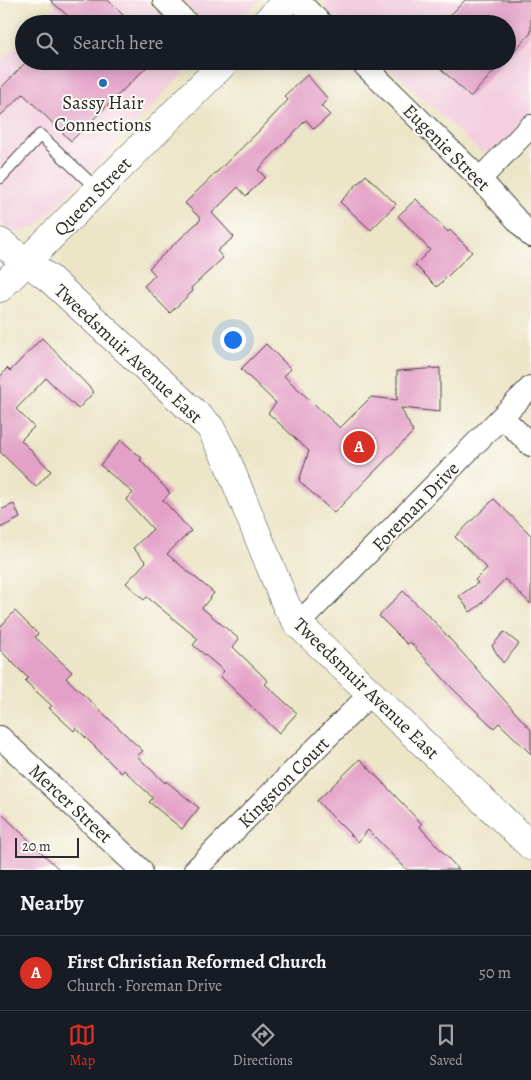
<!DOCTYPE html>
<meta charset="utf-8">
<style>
:root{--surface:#171b24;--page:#20242c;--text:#f1f3f6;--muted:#9ea1a6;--line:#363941;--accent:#d93025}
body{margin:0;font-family:Alegreya,serif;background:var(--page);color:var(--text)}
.scale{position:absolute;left:15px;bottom:12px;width:64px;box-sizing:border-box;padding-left:5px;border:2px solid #2b2b2b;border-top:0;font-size:14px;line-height:18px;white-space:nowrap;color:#2b2b2b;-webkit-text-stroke:4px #fdfcf7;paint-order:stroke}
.you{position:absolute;left:232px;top:339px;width:18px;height:18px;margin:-12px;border:4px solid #fff;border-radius:50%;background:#1a73e8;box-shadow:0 0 0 8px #1a73e833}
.badge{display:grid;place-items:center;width:32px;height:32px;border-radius:50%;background:var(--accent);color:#fff;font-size:16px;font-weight:700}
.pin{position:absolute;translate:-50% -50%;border:2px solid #fff;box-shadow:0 1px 5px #0006}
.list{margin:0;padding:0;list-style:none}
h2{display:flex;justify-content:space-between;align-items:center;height:65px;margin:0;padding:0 20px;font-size:21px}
h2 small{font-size:16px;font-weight:400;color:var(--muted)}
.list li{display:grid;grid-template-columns:32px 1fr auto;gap:15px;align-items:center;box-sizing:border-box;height:75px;padding:0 20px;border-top:1px solid var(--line)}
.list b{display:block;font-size:19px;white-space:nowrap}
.list p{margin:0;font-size:16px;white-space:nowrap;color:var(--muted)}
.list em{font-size:16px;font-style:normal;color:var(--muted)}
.icon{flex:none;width:28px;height:28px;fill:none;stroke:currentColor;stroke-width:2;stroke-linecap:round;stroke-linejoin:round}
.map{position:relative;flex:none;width:531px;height:870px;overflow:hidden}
.search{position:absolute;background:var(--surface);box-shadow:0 2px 12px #0003;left:15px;right:15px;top:15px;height:55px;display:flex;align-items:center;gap:12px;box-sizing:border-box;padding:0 18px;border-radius:28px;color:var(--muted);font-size:19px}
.sheet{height:140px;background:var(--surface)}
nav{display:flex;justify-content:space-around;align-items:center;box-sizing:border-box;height:70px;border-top:1px solid var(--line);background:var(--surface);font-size:14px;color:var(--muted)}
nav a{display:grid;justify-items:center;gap:2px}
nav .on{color:var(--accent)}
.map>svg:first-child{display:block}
.built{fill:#f3cfe0}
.building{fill:#e4a1c7}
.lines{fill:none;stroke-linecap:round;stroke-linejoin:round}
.lane-casing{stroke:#484742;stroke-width:13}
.street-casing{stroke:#484742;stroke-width:24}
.secondary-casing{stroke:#484742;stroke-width:29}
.lane{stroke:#fff;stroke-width:11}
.street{stroke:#fff;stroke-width:22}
.secondary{stroke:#fff;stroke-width:28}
.poi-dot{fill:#1f6fb2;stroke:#fdfcf7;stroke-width:2}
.labels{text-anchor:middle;stroke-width:4;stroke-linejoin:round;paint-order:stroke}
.poi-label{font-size:19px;fill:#2b2b2b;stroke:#fdfcf7}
.street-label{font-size:19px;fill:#2b2b2b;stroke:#fdfcf7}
</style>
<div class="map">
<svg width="531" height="870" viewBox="0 0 531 870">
<rect width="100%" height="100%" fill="#fdfcf7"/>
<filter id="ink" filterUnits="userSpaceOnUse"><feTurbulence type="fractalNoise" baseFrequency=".02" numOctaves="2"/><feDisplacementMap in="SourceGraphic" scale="10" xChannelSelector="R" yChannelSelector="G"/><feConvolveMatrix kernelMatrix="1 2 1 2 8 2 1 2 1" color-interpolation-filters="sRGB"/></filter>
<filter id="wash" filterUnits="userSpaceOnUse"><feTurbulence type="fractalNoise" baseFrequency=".0096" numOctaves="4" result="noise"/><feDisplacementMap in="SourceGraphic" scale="20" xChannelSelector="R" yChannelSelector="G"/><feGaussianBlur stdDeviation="1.12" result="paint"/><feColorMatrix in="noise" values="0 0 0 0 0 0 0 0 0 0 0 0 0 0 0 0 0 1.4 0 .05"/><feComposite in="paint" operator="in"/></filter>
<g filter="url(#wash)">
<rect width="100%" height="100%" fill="#ece5c7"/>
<g class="built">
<polygon points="62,0 144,0 171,24 38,24"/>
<polygon points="182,0 258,0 235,24 207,24"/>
<polygon points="326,0 531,0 531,115 495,151 481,152 383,61 507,61 507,24 342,24 323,6"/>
<polygon points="24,38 24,61 194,62 36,227 18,232 0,224 0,62"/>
</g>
<g id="blocks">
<g class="building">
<polygon points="50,0 108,0 132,24 77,24"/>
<polygon points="465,0 531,0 531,33 507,58 507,24 442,24"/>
<polygon points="27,61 153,61 71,141 23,94 0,116 0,89"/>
<polygon points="433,61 504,61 470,97"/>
<polygon points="307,75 328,99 321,106 330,115 314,129 306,120 258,170 265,177 246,196 238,187 212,213 234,237 217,251 223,258 191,288 193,291 170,313 144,286 155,275 149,268 201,219 185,203 260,130 288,100 284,96"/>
<polygon points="366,175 396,204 371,230 340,202"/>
<polygon points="416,199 448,232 450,230 472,252 437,287 415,265 430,250 398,216"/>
<polygon points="42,338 94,392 78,409 46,378 16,409 34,427 21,440 51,471 36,487 0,452 0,377 7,368 10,371"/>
<polygon points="266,344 291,369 284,376 340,428 371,397 397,400 397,371 440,368 440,412 401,408 413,432 334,513 299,481 309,451 268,413 276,403 241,369"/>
<polygon points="121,440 142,458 140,460 170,493 163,500 191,531 167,554 214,593 202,608 239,639 233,647 268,681 265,684 297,713 279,733 220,676 224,671 193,645 198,639 147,597 144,600 126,583 146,562 133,548 153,529 126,500 133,493 100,465"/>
<polygon points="494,499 531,535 531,604 505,579 479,606 470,612 459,596 478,583 475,580 487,568 455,537"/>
<polygon points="14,504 20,518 0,528 0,510"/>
<polygon points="403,591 432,619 531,730 531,754 499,723 494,728 453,689 410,642 407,644 379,616"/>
<polygon points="15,611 38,634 35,637 72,672 66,678 143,751 137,756 165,783 166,781 199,808 182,829 149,802 153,798 124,770 121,773 76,728 74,731 49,708 52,706 25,681 28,678 0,650 0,627"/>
<polygon points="504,632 519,644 503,663 492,646"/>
<polygon points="360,759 422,824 420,827 459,870 407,870 368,830 358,842 317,801"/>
<polygon points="0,812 42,853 60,870 0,870"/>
</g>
</g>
</g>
<g filter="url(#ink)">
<use href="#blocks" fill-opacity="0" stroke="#484742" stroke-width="1"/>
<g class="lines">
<g class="lane-casing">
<polyline id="lane" points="0,178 40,135 98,190"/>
</g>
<g class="street-casing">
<g id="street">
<polyline points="164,0 188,24"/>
<polyline points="297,0 322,24"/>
<polyline points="360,61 480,179 531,236"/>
<polyline points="480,179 531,126"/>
<polyline points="502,417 531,445"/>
<polyline points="298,624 531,387"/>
<polyline points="0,737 141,870"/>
<polyline points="195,870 371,693"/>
</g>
</g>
<g class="secondary-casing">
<g id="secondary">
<polyline points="264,24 288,0"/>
<polyline points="0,242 50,279 210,427 226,458 286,605 298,624 531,846"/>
<polyline points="0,288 226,61"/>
</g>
</g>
<use href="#lane" class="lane"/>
<use href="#street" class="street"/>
<use href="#secondary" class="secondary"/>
</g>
</g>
<circle class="poi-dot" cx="103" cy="83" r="5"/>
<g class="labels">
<g class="poi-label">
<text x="103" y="109">Sassy Hair<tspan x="103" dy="22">Connections</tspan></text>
</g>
<g class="street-label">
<text transform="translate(447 147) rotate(45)" y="7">Eugenie Street</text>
<text transform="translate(92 196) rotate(-46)" y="7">Queen Street</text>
<text transform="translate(129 353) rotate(43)" y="7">Tweedsmuir Avenue East</text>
<text transform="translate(415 506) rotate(-46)" y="7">Foreman Drive</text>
<text transform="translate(367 688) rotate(44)" y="7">Tweedsmuir Avenue East</text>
<text transform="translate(283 782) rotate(-45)" y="7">Kingston Court</text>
<text transform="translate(71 803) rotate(43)" y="7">Mercer Street</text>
</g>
</g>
</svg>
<div class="scale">20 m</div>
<div class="you"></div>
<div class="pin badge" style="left:359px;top:447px">A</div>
<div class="search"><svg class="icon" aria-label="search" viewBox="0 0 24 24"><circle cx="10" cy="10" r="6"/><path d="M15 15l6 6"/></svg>Search here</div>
</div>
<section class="sheet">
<h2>Nearby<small></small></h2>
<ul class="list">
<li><span class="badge">A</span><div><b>First Christian Reformed Church</b><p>Church · Foreman Drive</p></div><em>50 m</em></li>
</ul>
</section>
<nav>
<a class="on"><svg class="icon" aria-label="map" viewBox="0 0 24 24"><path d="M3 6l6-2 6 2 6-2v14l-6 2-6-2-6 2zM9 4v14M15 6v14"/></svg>Map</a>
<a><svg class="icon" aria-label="directions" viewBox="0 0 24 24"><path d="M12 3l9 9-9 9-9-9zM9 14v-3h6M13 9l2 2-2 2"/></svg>Directions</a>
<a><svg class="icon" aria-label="saved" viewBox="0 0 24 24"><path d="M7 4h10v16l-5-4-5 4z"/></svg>Saved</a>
</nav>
